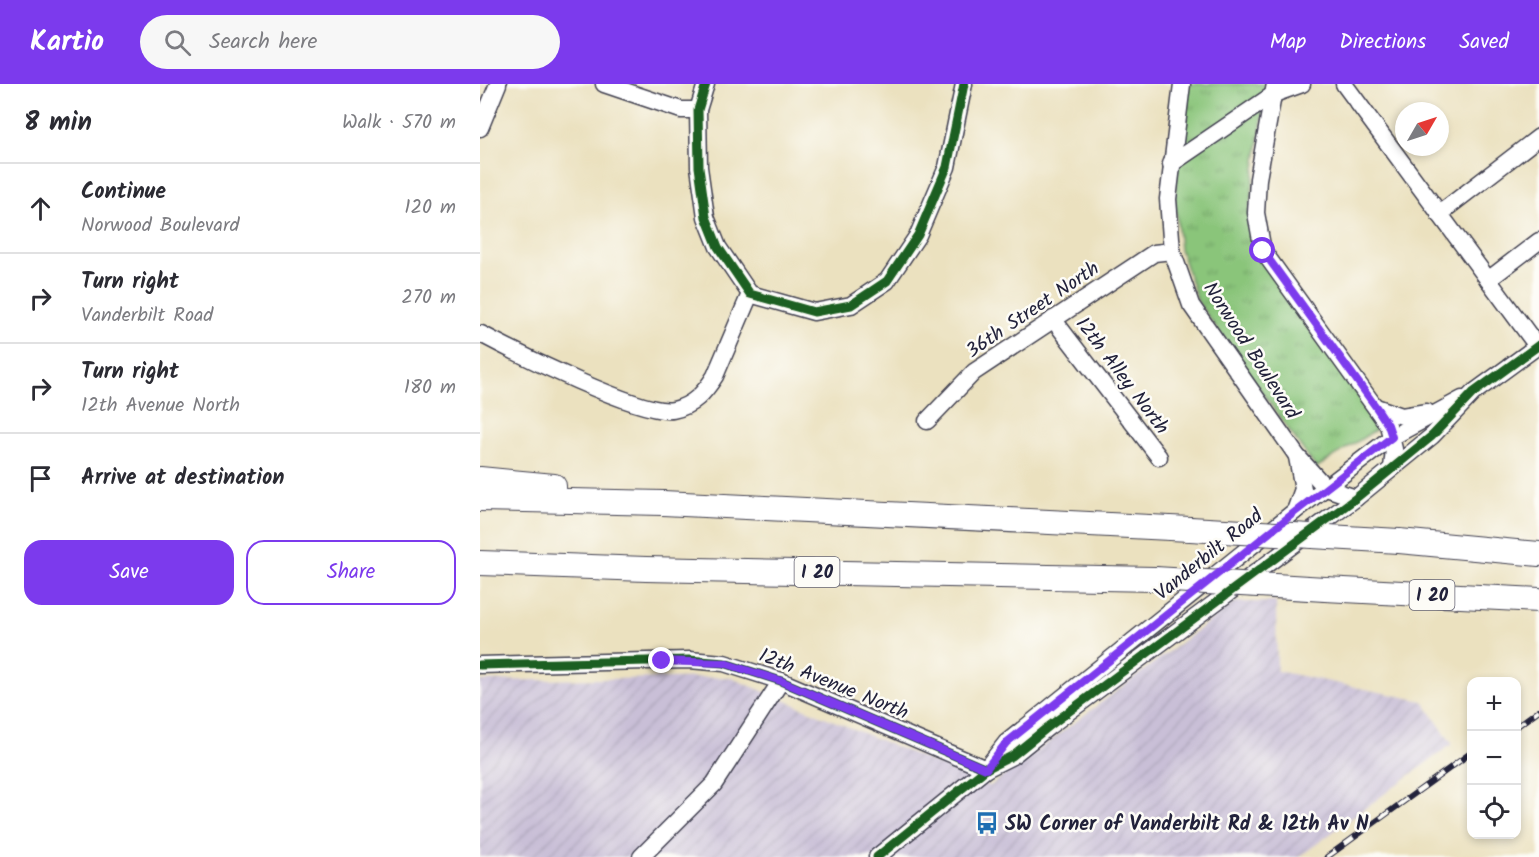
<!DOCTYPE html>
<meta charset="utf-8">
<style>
:root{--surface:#fff;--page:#f7f7f7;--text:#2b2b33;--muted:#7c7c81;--line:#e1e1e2;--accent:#7c3aed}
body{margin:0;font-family:Kalam,sans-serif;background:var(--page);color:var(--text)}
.controls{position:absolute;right:18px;bottom:18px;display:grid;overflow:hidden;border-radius:12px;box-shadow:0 3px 9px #0003}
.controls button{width:54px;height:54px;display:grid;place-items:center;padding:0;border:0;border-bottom:2px solid var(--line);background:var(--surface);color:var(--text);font:30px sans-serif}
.compass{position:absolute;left:915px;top:18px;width:54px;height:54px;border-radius:50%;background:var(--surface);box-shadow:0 3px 9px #0003;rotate:51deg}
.stop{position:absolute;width:18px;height:18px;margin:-14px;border:4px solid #7c3aed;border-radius:50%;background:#fff}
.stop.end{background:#7c3aed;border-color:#fff;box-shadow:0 2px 6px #0008}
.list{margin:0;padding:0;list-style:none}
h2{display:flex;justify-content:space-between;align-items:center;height:78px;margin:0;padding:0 24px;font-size:26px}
h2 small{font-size:20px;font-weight:400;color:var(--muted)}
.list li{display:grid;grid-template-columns:39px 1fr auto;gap:18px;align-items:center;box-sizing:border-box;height:90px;padding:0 24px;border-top:2px solid var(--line)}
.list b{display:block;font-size:22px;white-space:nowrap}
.list p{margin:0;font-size:20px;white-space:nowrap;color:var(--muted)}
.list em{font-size:20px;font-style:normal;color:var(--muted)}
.actions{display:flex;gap:12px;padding:18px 24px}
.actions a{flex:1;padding:14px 0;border:2px solid var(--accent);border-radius:18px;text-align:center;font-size:21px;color:var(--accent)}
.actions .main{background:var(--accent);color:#fff}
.icon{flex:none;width:33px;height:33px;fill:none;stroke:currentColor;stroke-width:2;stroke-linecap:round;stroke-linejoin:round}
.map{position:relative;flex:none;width:1059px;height:773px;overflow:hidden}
header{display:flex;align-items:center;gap:36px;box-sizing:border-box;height:84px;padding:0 30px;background:var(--accent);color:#fff}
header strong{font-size:28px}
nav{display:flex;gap:33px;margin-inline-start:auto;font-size:21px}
.search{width:420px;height:54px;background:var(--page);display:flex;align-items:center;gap:15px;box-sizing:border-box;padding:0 21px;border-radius:33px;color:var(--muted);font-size:22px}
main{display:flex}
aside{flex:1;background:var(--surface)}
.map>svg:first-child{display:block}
.industrial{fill:url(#industrial-furrows)}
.grass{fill:url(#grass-tufts);stroke:#56745a;stroke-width:1.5}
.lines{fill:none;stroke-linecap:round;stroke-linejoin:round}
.minor-casing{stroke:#403f4f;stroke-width:19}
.highway-casing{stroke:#403f4f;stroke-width:26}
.minor{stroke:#fff;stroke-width:16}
.highway{stroke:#fff;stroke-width:24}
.rail-casing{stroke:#22223b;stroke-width:6}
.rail{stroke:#fdfcf7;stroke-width:4;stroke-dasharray:11;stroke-linecap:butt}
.highway-bridge-casing{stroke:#403f4f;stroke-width:26;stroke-linecap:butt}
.highway-bridge{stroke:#fff;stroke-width:24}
.cycleway-casing{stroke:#fdfcf7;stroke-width:13}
.cycleway{stroke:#1b5e20;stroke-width:9}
.route{stroke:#7c3aed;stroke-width:8}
.labels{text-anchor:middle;stroke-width:5;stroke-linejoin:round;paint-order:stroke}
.shield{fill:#fdfcf7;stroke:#646373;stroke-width:1.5}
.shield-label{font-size:18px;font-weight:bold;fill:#22223b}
.street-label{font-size:20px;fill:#22223b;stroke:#fdfcf7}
.poi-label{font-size:20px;font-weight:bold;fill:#22223b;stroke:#fdfcf7;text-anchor:start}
</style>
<header>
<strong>Kartio</strong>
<div class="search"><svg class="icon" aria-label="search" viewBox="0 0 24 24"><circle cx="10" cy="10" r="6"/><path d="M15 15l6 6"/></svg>Search here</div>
<nav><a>Map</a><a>Directions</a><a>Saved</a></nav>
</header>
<main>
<aside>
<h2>8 min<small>Walk · 570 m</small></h2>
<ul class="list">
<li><svg class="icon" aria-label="ahead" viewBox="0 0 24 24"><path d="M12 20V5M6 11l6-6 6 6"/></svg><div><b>Continue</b><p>Norwood Boulevard</p></div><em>120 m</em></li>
<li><svg class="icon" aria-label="right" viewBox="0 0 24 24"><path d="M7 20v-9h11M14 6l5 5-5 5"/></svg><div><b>Turn right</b><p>Vanderbilt Road</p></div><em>270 m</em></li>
<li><svg class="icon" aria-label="right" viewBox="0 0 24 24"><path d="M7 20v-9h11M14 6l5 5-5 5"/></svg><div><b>Turn right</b><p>12th Avenue North</p></div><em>180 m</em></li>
<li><svg class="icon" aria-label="arrive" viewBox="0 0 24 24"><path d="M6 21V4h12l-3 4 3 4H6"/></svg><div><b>Arrive at destination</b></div></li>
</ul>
<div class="actions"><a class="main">Save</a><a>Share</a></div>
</aside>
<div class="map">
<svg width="1059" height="773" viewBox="0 0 1059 773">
<defs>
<pattern id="industrial-furrows" width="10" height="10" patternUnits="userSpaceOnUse" patternTransform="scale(1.5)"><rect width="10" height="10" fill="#c9bfd7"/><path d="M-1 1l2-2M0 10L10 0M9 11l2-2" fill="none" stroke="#aca4b9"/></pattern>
<pattern id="grass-tufts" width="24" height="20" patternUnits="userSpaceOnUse" patternTransform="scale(1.5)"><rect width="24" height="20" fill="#8ac57a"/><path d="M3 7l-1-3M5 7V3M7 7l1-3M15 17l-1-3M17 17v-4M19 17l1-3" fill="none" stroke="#70a065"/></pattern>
</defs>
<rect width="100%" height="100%" fill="#fdfcf7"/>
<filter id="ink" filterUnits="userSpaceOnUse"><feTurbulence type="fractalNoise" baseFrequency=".0167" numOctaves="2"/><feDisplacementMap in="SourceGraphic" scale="12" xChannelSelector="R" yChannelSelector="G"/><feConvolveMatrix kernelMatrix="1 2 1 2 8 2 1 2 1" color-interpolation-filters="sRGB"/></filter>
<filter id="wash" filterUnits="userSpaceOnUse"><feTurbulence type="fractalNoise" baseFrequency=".008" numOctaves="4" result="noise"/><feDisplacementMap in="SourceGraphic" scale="24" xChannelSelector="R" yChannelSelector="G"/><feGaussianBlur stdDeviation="1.35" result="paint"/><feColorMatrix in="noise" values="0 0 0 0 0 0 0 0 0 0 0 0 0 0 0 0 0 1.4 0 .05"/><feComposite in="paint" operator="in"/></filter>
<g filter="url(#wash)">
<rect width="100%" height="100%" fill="#ebe1bf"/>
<polygon class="industrial" points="755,518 796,518 797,587 943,617 972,660 819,773 0,773 0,597 249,593 510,702"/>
<polygon class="grass" points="706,0 787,0 769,127 777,167 882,314 897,345 836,384 718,218 700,165 695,115"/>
</g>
<g filter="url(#ink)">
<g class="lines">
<g class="minor-casing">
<g id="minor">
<polyline points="124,0 201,26 218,26"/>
<polyline points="226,0 218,26 219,83 226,133 238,163 270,210 334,228 371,221 407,197 438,151 467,83 484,0"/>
<polyline points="702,0 688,115 692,167 711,221 817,372 846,404 876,414"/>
<polyline points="795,0 778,95 776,129 783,167 908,341 914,365 912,384"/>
<polyline points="864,0 1057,262"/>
<polyline points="0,44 18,0"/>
<polyline points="691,80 794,10 822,0"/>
<polyline points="959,130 1059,53"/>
<polyline points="1008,196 1059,157"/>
<polyline points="573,235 679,373"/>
<path d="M1,250C33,267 162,332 193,326C213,322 225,308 235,292L270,210"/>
<polyline points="896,323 922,332 947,328"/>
<polyline points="447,337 494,288 674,169 692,167"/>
<polyline points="815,427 823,405 817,373"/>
<polyline points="0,581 209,576 244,579 301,597 506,685"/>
<polyline points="508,682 526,659 815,427 912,353 982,315"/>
<polyline points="161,773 234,700 301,597"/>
<polyline points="397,773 506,685 532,672 568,643 876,414 952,352 993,309 1059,261"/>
</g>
</g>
<g class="highway-casing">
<g id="highway">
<polyline points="0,395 74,402"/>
<polyline points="0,415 183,419 710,445"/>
<polyline points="919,457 1059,470"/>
<polyline points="0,479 166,485 675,495"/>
<polyline points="845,505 1059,516"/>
</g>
</g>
<use href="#minor" class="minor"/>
<use href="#highway" class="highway"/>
<g class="rail-casing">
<g id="rail">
<polyline points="1036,643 1059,626"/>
<polyline points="847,773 992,668"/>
</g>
</g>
<use href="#rail" class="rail"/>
<g class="highway-bridge-casing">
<g id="highway-bridge">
<polyline points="710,445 919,457"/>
<polyline points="675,495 845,505"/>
</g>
</g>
<use href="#highway-bridge" class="highway-bridge"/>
<g class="cycleway-casing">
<g id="cycleway">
<polyline points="226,0 218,26 219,83 226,133 238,163 270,210 334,228 371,221 407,197 438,151 467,83 484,0"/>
<polyline points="0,581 209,576 244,579 301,597 506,685"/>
<polyline points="397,773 506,685 532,672 568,643 876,414 952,352 993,309 1059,261"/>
</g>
</g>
<use href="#cycleway" class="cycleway"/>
</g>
</g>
<g class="lines" filter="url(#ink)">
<polyline class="route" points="182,577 244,579 301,597 506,685 526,659 815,428 912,353 908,341 896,323 783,167"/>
</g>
<defs>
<g id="bus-bare" transform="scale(1.8)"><path d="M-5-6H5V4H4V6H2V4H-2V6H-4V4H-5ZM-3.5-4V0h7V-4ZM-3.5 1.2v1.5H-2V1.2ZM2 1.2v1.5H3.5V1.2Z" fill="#1f6fb2" stroke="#fdfcf7" stroke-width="2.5" paint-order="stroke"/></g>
</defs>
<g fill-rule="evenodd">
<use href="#bus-bare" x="507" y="739"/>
</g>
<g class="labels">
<g class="shield">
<rect x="314.5" y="473" width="45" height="30" rx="4.5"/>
<rect x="929.5" y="496" width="45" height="30" rx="4.5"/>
</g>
<g class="shield-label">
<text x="337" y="494">I 20</text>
<text x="952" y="517">I 20</text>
</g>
<g class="street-label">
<text transform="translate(552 225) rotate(-34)" y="7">36th Street North</text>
<text transform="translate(772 266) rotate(57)" y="7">Norwood Boulevard</text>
<text transform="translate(643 291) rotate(53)" y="7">12th Alley North</text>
<text transform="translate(728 470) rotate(-39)" y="7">Vanderbilt Road</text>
<text transform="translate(354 599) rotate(22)" y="7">12th Avenue North</text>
</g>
<g class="poi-label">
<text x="525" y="746">SW Corner of Vanderbilt Rd &amp; 12th Av N</text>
</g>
</g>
</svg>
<div class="controls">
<button>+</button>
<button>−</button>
<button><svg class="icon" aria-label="locate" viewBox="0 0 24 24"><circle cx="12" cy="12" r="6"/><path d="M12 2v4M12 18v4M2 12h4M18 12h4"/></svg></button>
</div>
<svg class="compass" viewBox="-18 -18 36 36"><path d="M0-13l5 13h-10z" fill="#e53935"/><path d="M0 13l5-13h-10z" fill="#7c7c81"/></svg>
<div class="stop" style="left:783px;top:167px"></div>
<div class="stop end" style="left:182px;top:577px"></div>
</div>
</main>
